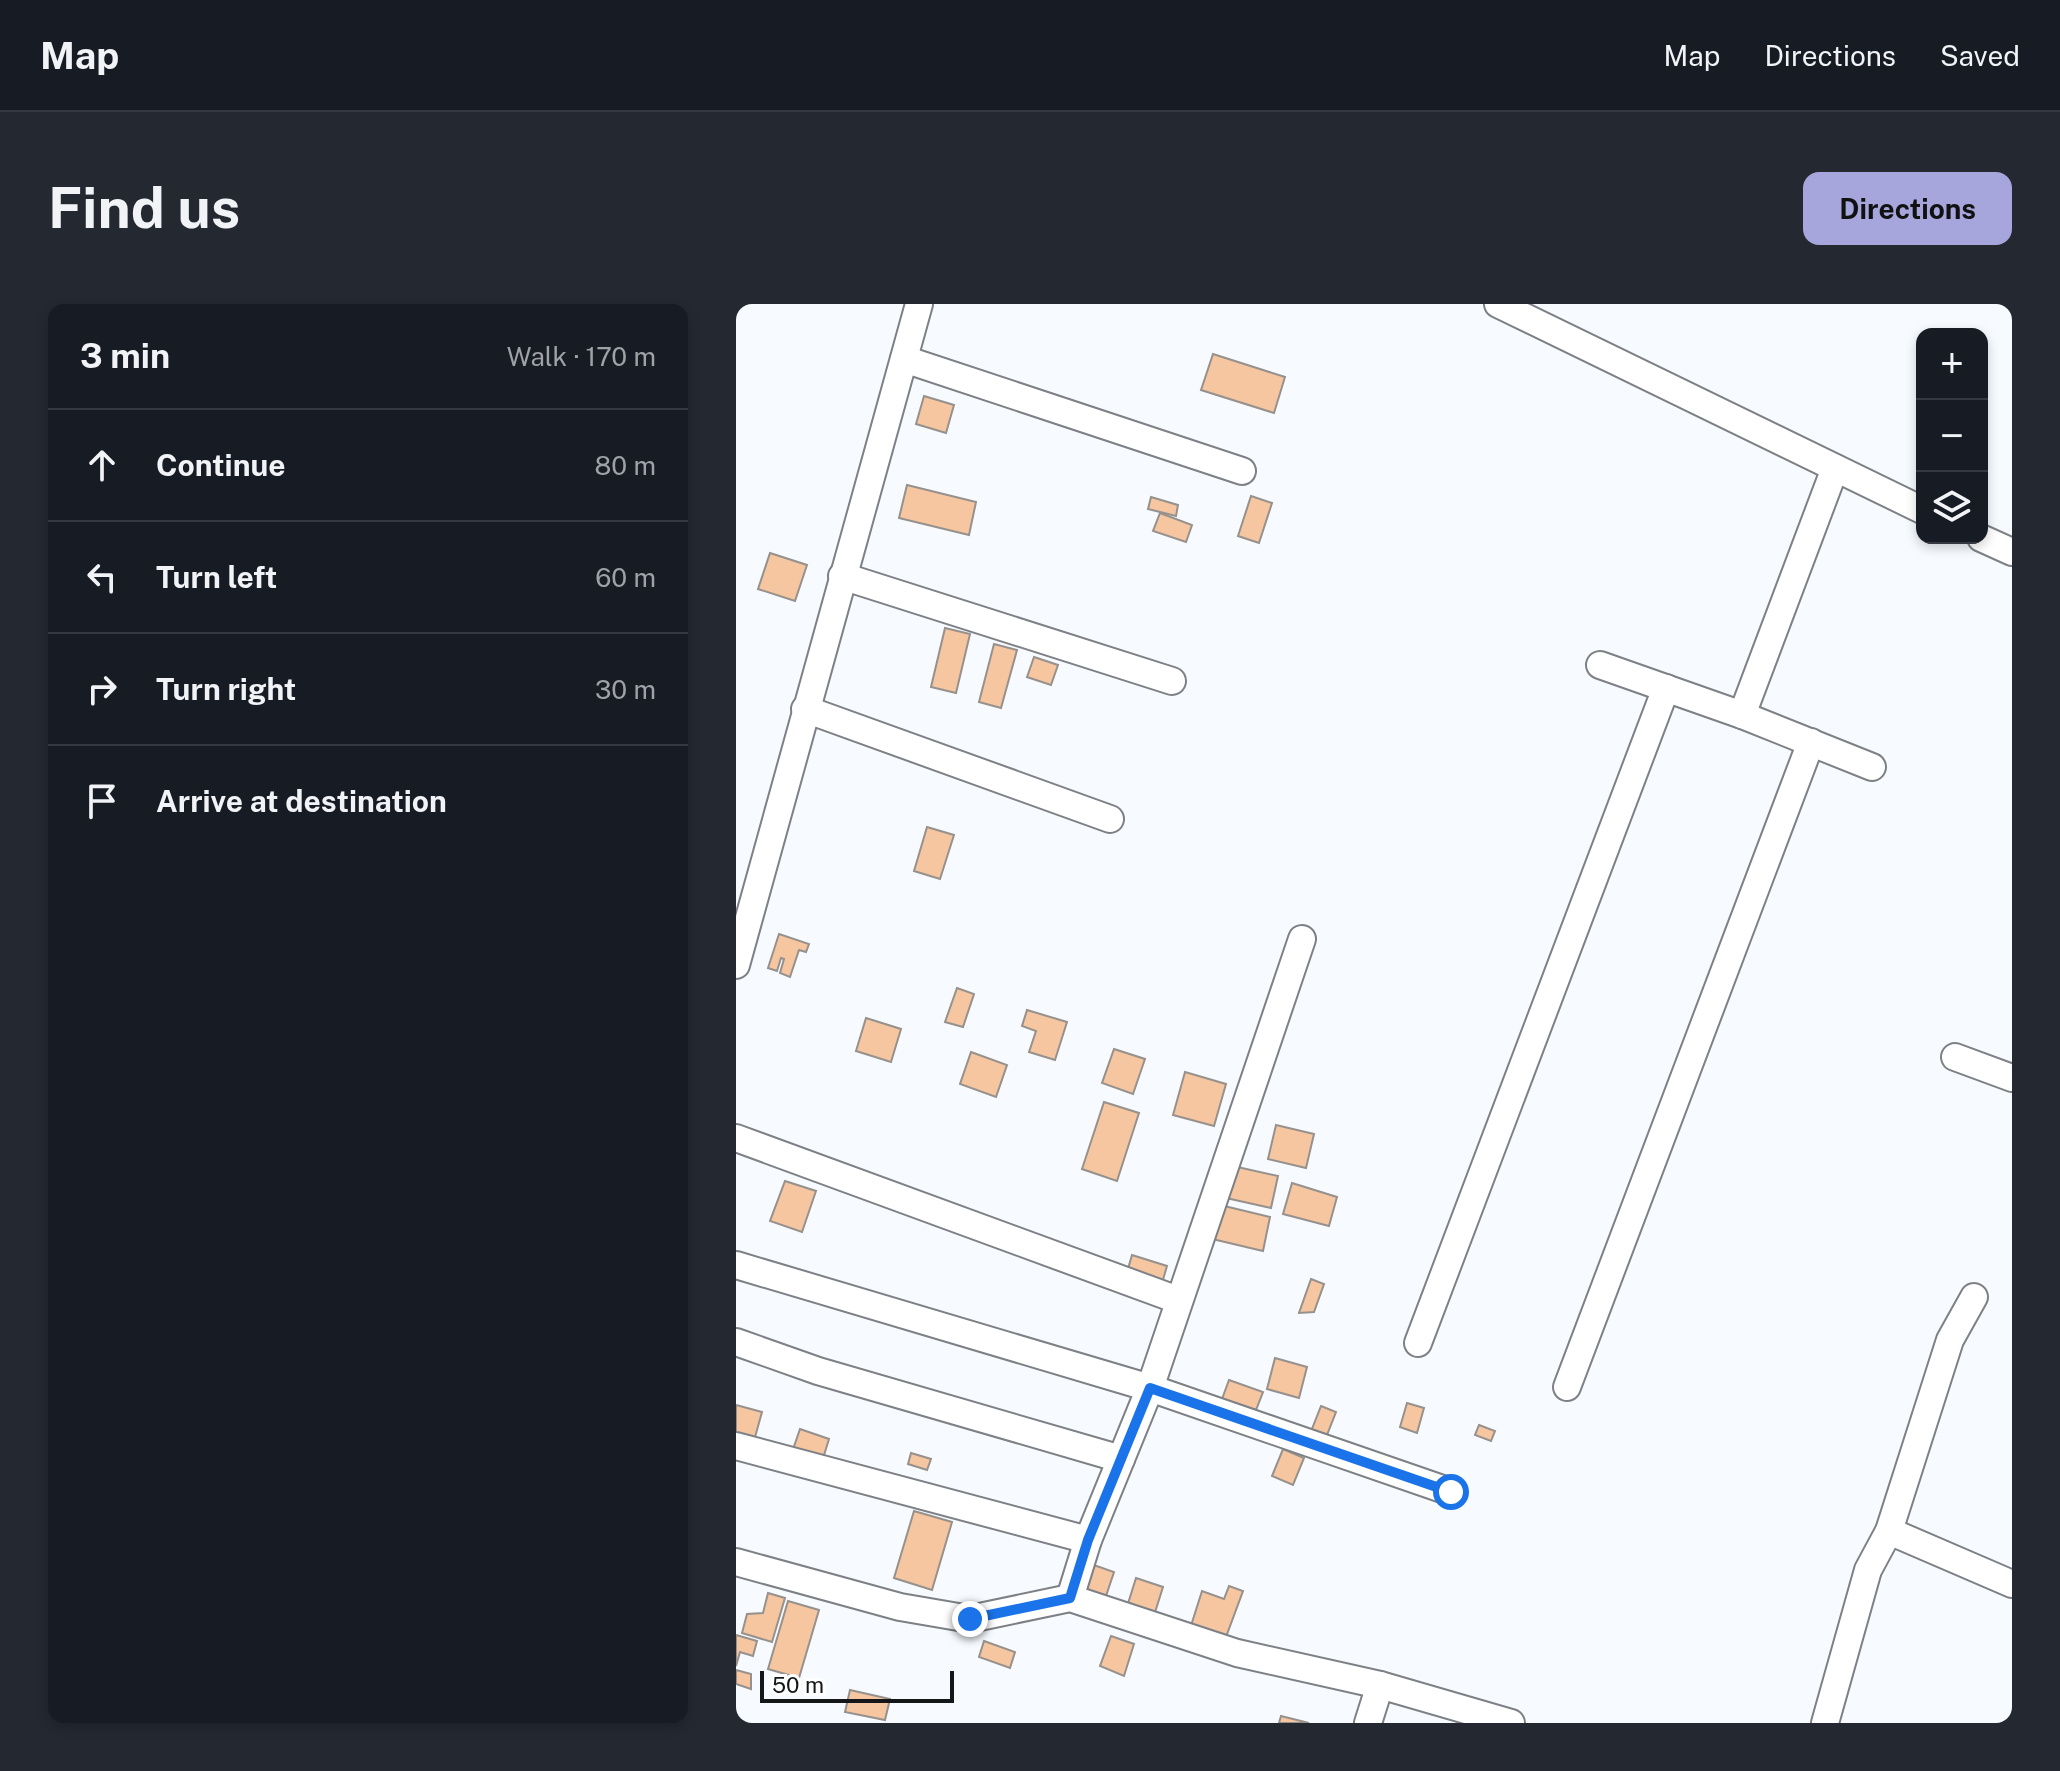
<!DOCTYPE html>
<meta charset="utf-8">
<style>
:root{--surface:#171b24;--page:#242831;--text:#f1f3f6;--muted:#9ea1a6;--line:#363941;--accent:#a6a5dc}
body{margin:0;font-family:"Public Sans",sans-serif;background:var(--page);color:var(--text)}
.controls{position:absolute;right:24px;top:24px;display:grid;overflow:hidden;border-radius:16px;box-shadow:0 4px 12px #0003}
.controls button{width:72px;height:72px;display:grid;place-items:center;padding:0;border:0;border-bottom:2px solid var(--line);background:var(--surface);color:var(--text);font:40px sans-serif}
.scale{position:absolute;left:24px;bottom:20px;width:194px;box-sizing:border-box;padding-left:8px;border:4px solid #141617;border-top:0;font-size:22px;line-height:28px;white-space:nowrap;color:#141617;-webkit-text-stroke:6px #fff;paint-order:stroke}
.stop{position:absolute;width:24px;height:24px;margin:-18px;border:6px solid #1a73e8;border-radius:50%;background:#fff}
.stop.end{background:#1a73e8;border-color:#fff;box-shadow:0 2px 8px #0008}
.list{margin:0;padding:0;list-style:none}
h2{display:flex;justify-content:space-between;align-items:center;height:104px;margin:0;padding:0 32px;font-size:34px}
h2 small{font-size:26px;font-weight:400;color:var(--muted)}
.list li{display:grid;grid-template-columns:52px 1fr auto;gap:24px;align-items:center;box-sizing:border-box;height:112px;padding:0 32px;border-top:2px solid var(--line)}
.list b{display:block;font-size:30px;white-space:nowrap}
.list em{font-size:26px;font-style:normal;color:var(--muted)}
.icon{flex:none;width:44px;height:44px;fill:none;stroke:currentColor;stroke-width:2;stroke-linecap:round;stroke-linejoin:round}
.map{position:relative;flex:none;width:1276px;height:1419px;overflow:hidden;border-radius:16px}
header{display:flex;align-items:center;gap:48px;box-sizing:border-box;height:112px;padding:0 40px;background:var(--surface);border-bottom:2px solid var(--line)}
header strong{font-size:38px}
nav{display:flex;gap:44px;margin-inline-start:auto;font-size:28px}
.intro{display:flex;align-items:center;justify-content:space-between;box-sizing:border-box;height:192px;padding:0 48px}
h1{margin:0;font-size:56px}
.button{padding:20px 36px;border-radius:16px;background:var(--accent);color:#111;font-size:28px;font-weight:700}
main{display:flex;gap:48px;padding:0 48px}
aside{flex:1;background:var(--surface);border-radius:16px;box-shadow:0 4px 12px #0003}
.map>svg:first-child{display:block}
.building{fill:#f6c6a0;stroke:#96918d;stroke-width:2}
.lines{fill:none;stroke-linecap:round;stroke-linejoin:round}
.minor-casing{stroke:#7d8186;stroke-width:30}
.minor{stroke:#fff;stroke-width:26}
.route{stroke:#1a73e8;stroke-width:10}
</style>
<header>
<strong>Map</strong>
<nav><a>Map</a><a>Directions</a><a>Saved</a></nav>
</header>
<div class="intro"><h1>Find us</h1><a class="button">Directions</a></div>
<main>
<aside>
<h2>3 min<small>Walk · 170 m</small></h2>
<ul class="list">
<li><svg class="icon" aria-label="ahead" viewBox="0 0 24 24"><path d="M12 20V5M6 11l6-6 6 6"/></svg><div><b>Continue</b></div><em>80 m</em></li>
<li><svg class="icon" aria-label="left" viewBox="0 0 24 24"><path d="M17 20v-9H6M10 6l-5 5 5 5"/></svg><div><b>Turn left</b></div><em>60 m</em></li>
<li><svg class="icon" aria-label="right" viewBox="0 0 24 24"><path d="M7 20v-9h11M14 6l5 5-5 5"/></svg><div><b>Turn right</b></div><em>30 m</em></li>
<li><svg class="icon" aria-label="arrive" viewBox="0 0 24 24"><path d="M6 21V4h12l-3 4 3 4H6"/></svg><div><b>Arrive at destination</b></div></li>
</ul>
</aside>
<div class="map">
<svg width="1276" height="1419" viewBox="0 0 1276 1419">
<rect width="100%" height="100%" fill="#f7fafe"/>
<g class="building">
<polygon points="477,50 549,73 538,109 465,86"/>
<polygon points="188,92 218,101 210,129 180,120"/>
<polygon points="171,181 240,198 233,231 163,214"/>
<polygon points="515,192 536,199 523,239 502,232"/>
<polygon points="415,193 442,201 440,212 412,205"/>
<polygon points="424,209 456,221 450,238 417,227"/>
<polygon points="34,249 71,261 59,297 22,285"/>
<polygon points="209,324 234,330 220,389 195,383"/>
<polygon points="258,340 281,346 265,404 243,398"/>
<polygon points="298,353 322,361 315,381 291,373"/>
<polygon points="191,523 218,531 204,575 178,567"/>
<polygon points="43,630 73,640 70,648 63,646 54,673 44,669 48,655 45,654 41,667 32,664"/>
<polygon points="221,684 238,690 227,723 209,718"/>
<polygon points="291,706 331,718 319,756 293,748 300,727 286,722"/>
<polygon points="130,714 165,725 155,758 120,747"/>
<polygon points="378,745 409,755 397,790 366,779"/>
<polygon points="235,748 271,761 260,793 224,780"/>
<polygon points="449,768 490,780 478,822 437,811"/>
<polygon points="368,798 403,809 381,877 346,865"/>
<polygon points="540,821 578,830 570,864 532,855"/>
<polygon points="497,862 542,872 535,904 490,894"/>
<polygon points="49,877 80,887 66,928 34,917"/>
<polygon points="556,879 601,893 593,922 547,910"/>
<polygon points="480,900 534,913 527,947 472,934"/>
<polygon points="396,951 431,962 424,986 389,975"/>
<polygon points="575,975 588,980 578,1008 563,1009"/>
<polygon points="539,1054 571,1063 563,1094 531,1085"/>
<polygon points="493,1076 527,1088 520,1106 486,1095"/>
<polygon points="671,1099 688,1104 681,1129 664,1123"/>
<polygon points="0,1101 26,1108 16,1144 0,1139"/>
<polygon points="585,1102 600,1108 589,1136 574,1130"/>
<polygon points="743,1121 759,1127 755,1137 739,1131"/>
<polygon points="64,1125 93,1135 85,1161 55,1151"/>
<polygon points="547,1145 568,1154 557,1181 536,1172"/>
<polygon points="175,1149 195,1155 191,1166 172,1160"/>
<polygon points="178,1207 216,1218 196,1286 158,1274"/>
<polygon points="352,1259 378,1268 367,1301 340,1292"/>
<polygon points="400,1274 427,1283 416,1318 389,1309"/>
<polygon points="493,1282 507,1287 487,1341 452,1331 466,1287 488,1295"/>
<polygon points="32,1289 49,1294 36,1338 6,1329 11,1310 27,1309"/>
<polygon points="52,1297 83,1306 63,1374 32,1365"/>
<polygon points="0,1331 21,1337 17,1352 4,1348 0,1362"/>
<polygon points="375,1332 398,1340 388,1372 364,1362"/>
<polygon points="248,1337 279,1348 274,1364 243,1353"/>
<polygon points="0,1366 15,1370 15,1385 0,1380"/>
<polygon points="114,1386 154,1395 149,1416 109,1408"/>
<polygon points="545,1412 573,1419 543,1419"/>
</g>
<g class="lines">
<g class="minor-casing">
<g id="minor">
<polyline points="762,0 1186,206"/>
<polyline points="168,55 506,167"/>
<polyline points="1245,234 1276,248"/>
<polyline points="106,272 436,377"/>
<polyline points="864,361 1006,411 1136,463"/>
<polyline points="69,405 374,515"/>
<polyline points="1006,411 1099,164"/>
<polyline points="0,661 183,0"/>
<polyline points="1219,753 1276,774"/>
<polyline points="0,834 442,996"/>
<polyline points="0,961 414,1084 715,1188"/>
<polyline points="0,1038 82,1067 385,1155"/>
<polyline points="682,1039 930,384"/>
<polyline points="831,1083 1075,438"/>
<polyline points="0,1142 352,1236"/>
<polyline points="1153,1227 1276,1280"/>
<polyline points="0,1258 164,1303 234,1315 334,1294 501,1349 644,1381 775,1419"/>
<polyline points="334,1294 352,1236 414,1084 566,635"/>
<polyline points="632,1419 644,1381"/>
<polyline points="1089,1419 1132,1266 1153,1227 1214,1036 1238,993"/>
</g>
</g>
<use href="#minor" class="minor"/>
</g>
<g class="lines">
<polyline class="route" points="234,1315 334,1294 352,1236 414,1084 715,1188"/>
</g>
</svg>
<div class="controls">
<button>+</button>
<button>−</button>
<button><svg class="icon" aria-label="layers" viewBox="0 0 24 24"><path d="M12 4l9 5-9 5-9-5zM3 14l9 5 9-5"/></svg></button>
</div>
<div class="scale">50 m</div>
<div class="stop" style="left:715px;top:1188px"></div>
<div class="stop end" style="left:234px;top:1315px"></div>
</div>
</main>
